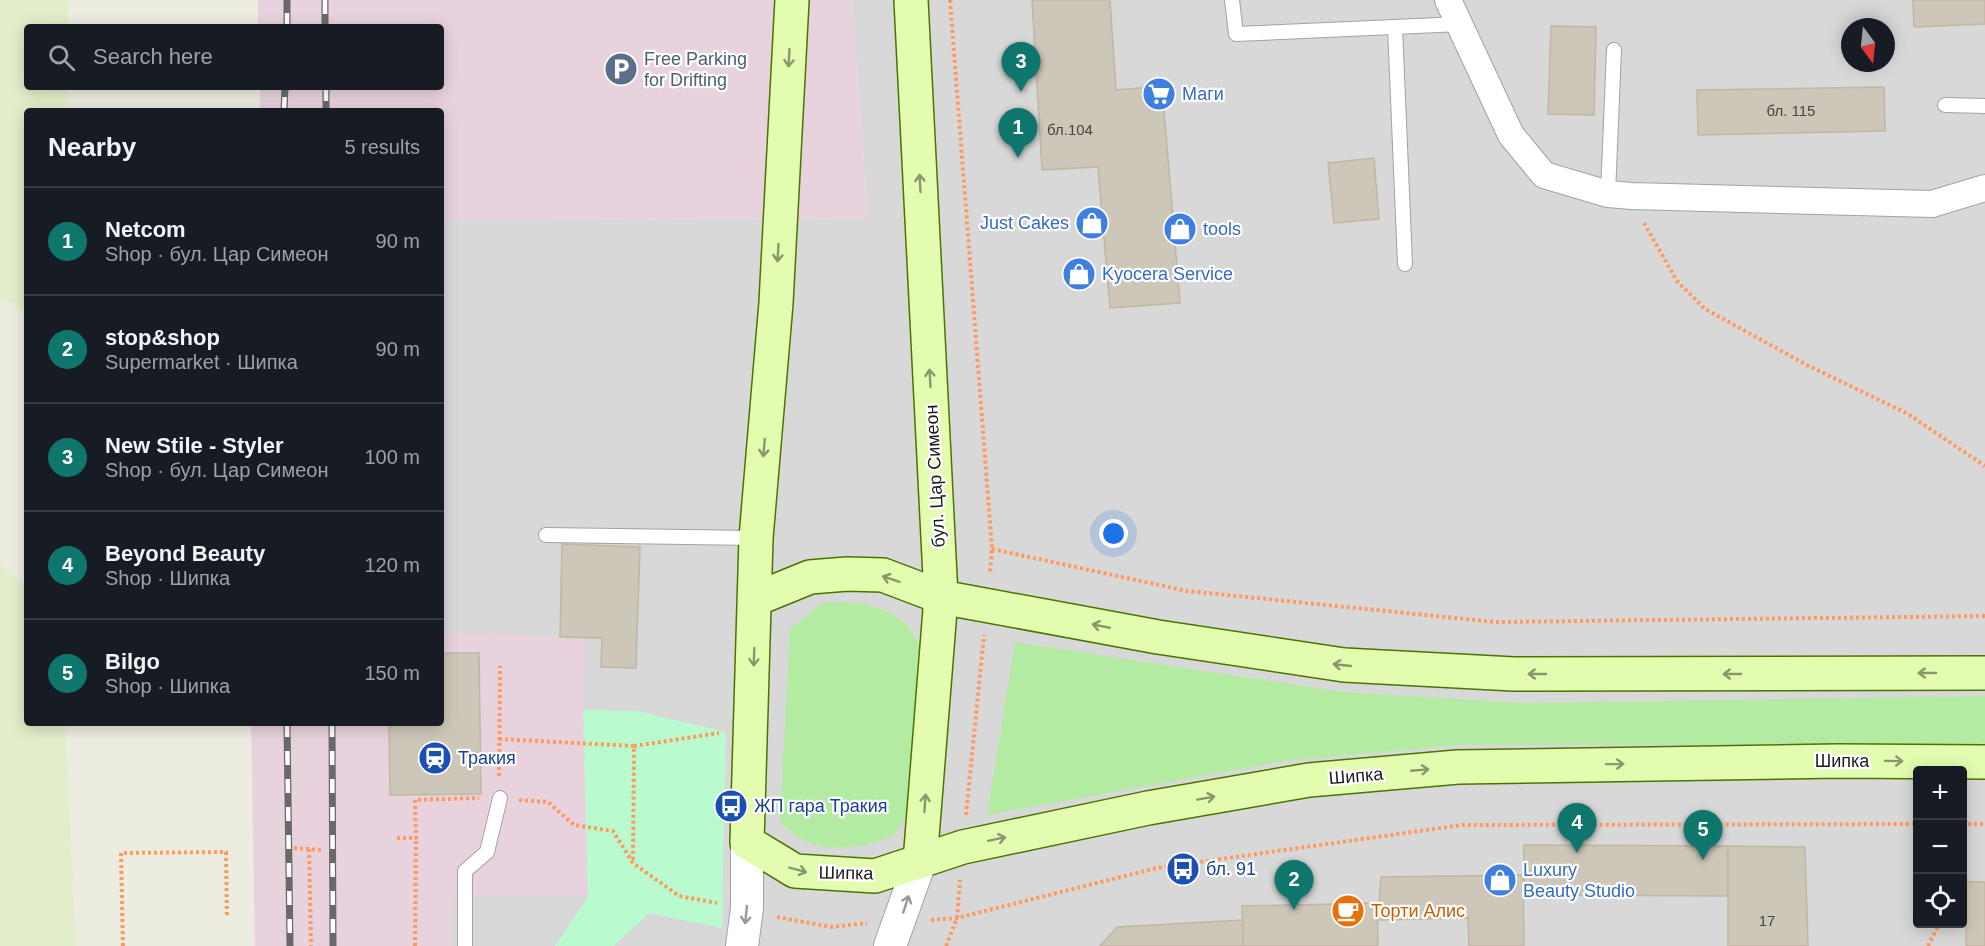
<!DOCTYPE html>
<meta charset="utf-8">
<style>
:root{--surface:#171b24;--page:#20242c;--text:#f1f3f6;--muted:#9ea1a6;--line:#363941;--accent:#0f766e}
body{margin:0;font-family:Arial,sans-serif;background:var(--page);color:var(--text)}
.controls{position:absolute;right:18px;bottom:18px;display:grid;overflow:hidden;border-radius:6px;box-shadow:0 3px 15px #0003}
.controls button{width:54px;height:54px;display:grid;place-items:center;padding:0;border:0;border-bottom:2px solid var(--line);background:var(--surface);color:var(--text);font:30px sans-serif}
.compass{position:absolute;left:1841px;top:18px;width:54px;height:54px;border-radius:50%;background:var(--surface);box-shadow:0 3px 15px #0003;rotate:165deg}
.you{position:absolute;left:1114px;top:534px;width:21px;height:21px;margin:-15px;border:4px solid #fff;border-radius:50%;background:#1a73e8;box-shadow:0 0 0 9px #1a73e833}
.badge{display:grid;place-items:center;width:39px;height:39px;border-radius:50%;background:var(--accent);color:#fff;font-size:20px;font-weight:700}
.pin{position:absolute;translate:-50% -50px;filter:drop-shadow(0 2px 3px #0008)}
.pin::after{content:'';position:absolute;top:32px;width:21px;height:18px;background:inherit;clip-path:polygon(0 0,100% 0,50% 100%)}
.list{margin:0;padding:0;list-style:none}
h2{display:flex;justify-content:space-between;align-items:center;height:78px;margin:0;padding:0 24px;font-size:26px}
h2 small{font-size:20px;font-weight:400;color:var(--muted)}
.list li{display:grid;grid-template-columns:39px 1fr auto;gap:18px;align-items:center;box-sizing:border-box;height:108px;padding:0 24px;border-top:2px solid var(--line)}
.list b{display:block;font-size:22px;white-space:nowrap}
.list p{margin:0;font-size:20px;white-space:nowrap;color:var(--muted)}
.list em{font-size:20px;font-style:normal;color:var(--muted)}
.icon{flex:none;width:33px;height:33px;fill:none;stroke:currentColor;stroke-width:2;stroke-linecap:round;stroke-linejoin:round}
.map{position:relative;flex:none;width:1985px;height:946px;overflow:hidden}
.search{position:absolute;background:var(--surface);box-shadow:0 3px 15px #0003;left:24px;top:24px;width:420px;height:66px;display:flex;align-items:center;gap:15px;box-sizing:border-box;padding:0 21px;border-radius:6px;color:var(--muted);font-size:22px}
.panel{position:absolute;background:var(--surface);box-shadow:0 3px 15px #0003;left:24px;top:108px;width:420px;height:618px;border-radius:6px}
.map>svg:first-child{display:block}
.residential{fill:#d9d8d8;fill-rule:evenodd}
.industrial{fill:#e7d2dd}
.farmland{fill:#e2eeca}
.grass{fill:#b4eba3}
.park{fill:#b9fbcf}
.building{fill:#cdc7b9;stroke:#c0b7a2;stroke-width:1.5}
.lines{fill:none;stroke-linecap:round;stroke-linejoin:round}
.service-casing{stroke:#a2a2a2;stroke-width:16}
.minor-casing{stroke:#a2a2a2;stroke-width:28}
.tertiary-casing{stroke:#a2a2a2;stroke-width:34}
.secondary-casing{stroke:#4a7400;stroke-width:36}
.path{stroke:#ff9960;stroke-width:4;stroke-dasharray:3 3;stroke-linecap:butt}
.service{stroke:#fff;stroke-width:14}
.minor{stroke:#fff;stroke-width:26}
.tertiary{stroke:#fff;stroke-width:32}
.secondary{stroke:#e4fcb0;stroke-width:33}
.rail-casing{stroke:#696969;stroke-width:7}
.rail{stroke:#fff;stroke-width:4.5;stroke-dasharray:14;stroke-linecap:butt}
.oneway{stroke:#8a976d}
.oneway2{stroke:#989898}
.labels{text-anchor:middle;stroke-width:4.5;stroke-linejoin:round;paint-order:stroke}
.number-label{font-size:15px;fill:#484642}
.service-label{font-size:18px;fill:#4e5e75;stroke:#fff;text-anchor:start}
.shop-label{font-size:18px;fill:#366cbe;stroke:#fff;text-anchor:start}
.street-label{font-size:18px;fill:#1b1b1b;stroke:#fff}
.transit-label{font-size:18px;fill:#164399;stroke:#fff;text-anchor:start}
.food-label{font-size:18px;fill:#c56008;stroke:#fff;text-anchor:start}
</style>
<div class="map">
<svg width="1985" height="946" viewBox="0 0 1985 946">
<rect width="100%" height="100%" fill="#edece0"/>
<path class="residential" d="M852,0H1985V946H419L441,723V221L868,218ZM1850,27H1886V63H1850ZM1918,770H1962V924H1918Z"/>
<g class="industrial">
<polygon points="258,0 852,0 868,218 441,221 441,111 260,111 260,87 441,87 441,27 258,27"/>
<polygon points="441,632 585,637 583,710 588,897 453,895 452,946 255,946 251,723 441,723"/>
</g>
<g class="farmland">
<polygon points="0,0 68,0 68,27 27,27 27,87 67,87 67,111 27,111 27,314 5,299 0,305"/>
<polygon points="0,565 27,587 27,723 65,723 76,946 0,946"/>
</g>
<g class="grass">
<path d="M853,602C883,608 904,614 919,644L911,807L894,836C867,846 829,855 802,839C794,835 787,827 780,822L790,629L822,603Z"/>
<polygon points="1015,642 1343,692 1524,703 1985,696 1985,744 1459,745 1284,761 987,815"/>
</g>
<polygon class="park" points="583,710 636,711 726,732 722,928 649,913 614,946 555,946 588,897"/>
<g class="building">
<polygon points="1032,0 1110,0 1116,90 1162,86 1180,303 1110,308 1098,167 1042,170"/>
<polygon points="1913,0 1985,0 1985,24 1914,27"/>
<polygon points="1551,26 1596,27 1594,115 1548,114"/>
<polygon points="1884,87 1885,131 1698,135 1697,90"/>
<polygon points="1374,158 1379,219 1334,223 1328,163"/>
<polygon points="562,544 640,547 636,668 601,667 602,638 560,637"/>
<polygon points="441,653 479,653 481,794 390,795 389,723 441,723"/>
<polygon points="1524,845 1728,846 1728,896 1524,895"/>
<polygon points="1728,846 1805,847 1808,946 1728,946"/>
<polygon points="1523,875 1524,946 1469,946 1468,918 1378,920 1381,877"/>
<rect x="1966" y="882" width="19" height="64"/>
<polygon points="1377,903 1378,946 1243,946 1242,906"/>
<polygon points="1243,920 1243,946 1100,946 1117,927"/>
</g>
<g class="lines">
<g class="service-casing">
<g id="service">
<polyline points="1232,0 1236,34 1461,24"/>
<polyline points="1395,27 1405,264"/>
<polyline points="1945,105 1985,106"/>
<polyline points="1608,194 1614,50"/>
<polyline points="546,535 756,538"/>
<polyline points="465,946 465,871 487,852 500,798"/>
</g>
</g>
<g class="minor-casing">
<polyline id="minor" points="1448,0 1511,135 1544,175 1608,194 1632,196 1932,204 1985,188"/>
</g>
<g class="tertiary-casing">
<g id="tertiary">
<polyline points="742,946 747,908 747,842"/>
<polyline points="890,946 920,862"/>
</g>
</g>
<g class="secondary-casing">
<g id="secondary">
<polyline points="792,0 776,303 756,538 747,842 795,871 875,876 963,847 1148,808 1309,780 1458,767 1838,761 1985,762"/>
<polyline points="911,0 941,597 920,862"/>
<polyline points="756,599 810,577 847,574 883,575 941,597 1158,637 1344,665 1514,674 1985,673"/>
</g>
</g>
<g class="path">
<polyline points="950,0 992,549 990,574"/>
<polyline points="1644,223 1677,281 1705,309 1807,365 1908,414 1985,466"/>
<polyline points="992,549 1187,591 1495,622 1985,616"/>
<polyline points="499,739 634,746 633,862"/>
<polyline points="634,746 719,733"/>
<polyline points="499,776 500,666"/>
<polyline points="519,800 548,802 574,825 613,831 633,863 679,896 717,903"/>
<polyline points="966,815 984,635"/>
<polyline points="1962,824 1985,824"/>
<polyline points="397,838 416,838 415,800 479,798"/>
<polyline points="294,848 322,850"/>
<polyline points="309,849 311,946"/>
<polyline points="777,917 831,927 867,923"/>
<polyline points="931,920 957,918 1157,868 1462,825 1918,824"/>
<polyline points="123,946 121,853 226,852 227,915"/>
<polyline points="415,946 416,838"/>
<polyline points="946,946 957,918 960,880"/>
<polyline points="1928,946 1939,924"/>
</g>
<use href="#service" class="service"/>
<use href="#minor" class="minor"/>
<use href="#tertiary" class="tertiary"/>
<use href="#secondary" class="secondary"/>
<g class="rail-casing">
<g id="rail">
<polyline points="325,0 325,27"/>
<polyline points="287,27 287,0"/>
<polyline points="326,87 326,111"/>
<polyline points="284,111 285,87"/>
<polyline points="287,723 290,946"/>
<polyline points="332,723 333,946"/>
</g>
</g>
<use href="#rail" class="rail"/>
</g>
<defs><path id="oneway-shaft" d="M-6 0H5M1.5-3L5.5 0L1.5 3" fill="none" stroke-width="1.6" stroke-linecap="round" stroke-linejoin="round" transform="scale(1.5)"/></defs>
<g class="oneway">
<use href="#oneway-shaft" transform="translate(789 58) rotate(93)"/>
<use href="#oneway-shaft" transform="translate(920 183) rotate(-93)"/>
<use href="#oneway-shaft" transform="translate(778 253) rotate(93)"/>
<use href="#oneway-shaft" transform="translate(930 378) rotate(-93)"/>
<use href="#oneway-shaft" transform="translate(764 448) rotate(95)"/>
<use href="#oneway-shaft" transform="translate(891 579) rotate(-161)"/>
<use href="#oneway-shaft" transform="translate(1101 626) rotate(-169)"/>
<use href="#oneway-shaft" transform="translate(754 657) rotate(92)"/>
<use href="#oneway-shaft" transform="translate(1342 665) rotate(-174)"/>
<use href="#oneway-shaft" transform="translate(1927 673) rotate(180)"/>
<use href="#oneway-shaft" transform="translate(1537 674) rotate(180)"/>
<use href="#oneway-shaft" transform="translate(1732 674) rotate(180)"/>
<use href="#oneway-shaft" transform="translate(1894 761) rotate(1)"/>
<use href="#oneway-shaft" transform="translate(1615 764) rotate(-1)"/>
<use href="#oneway-shaft" transform="translate(1420 770) rotate(-5)"/>
<use href="#oneway-shaft" transform="translate(1206 798) rotate(-10)"/>
<use href="#oneway-shaft" transform="translate(925 803) rotate(-86)"/>
<use href="#oneway-shaft" transform="translate(997 839) rotate(-12)"/>
<use href="#oneway-shaft" transform="translate(798 870) rotate(15)"/>
</g>
<g class="oneway2">
<use href="#oneway-shaft" transform="translate(906 904) rotate(-72)"/>
<use href="#oneway-shaft" transform="translate(746 915) rotate(96)"/>
</g>
<defs>
<g id="parking-disc" transform="scale(1.725)"><circle r="9.5" fill="#5c6f8a" stroke="#fff"/><path d="M-3.5-5.5H1a3.5 3.5 0 0 1 0 7H-1V5.5H-3.5ZM-1-3.4V-.6H.8a1.4 1.4 0 0 0 0-2.8Z" fill="#fff"/></g>
<g id="supermarket-disc" transform="scale(1.725)"><circle r="9.5" fill="#3f7fe0" stroke="#fff"/><path d="M-6-5.5h2.5l.6 2H6L4.5 2H-2.5L-4.4-4H-6ZM-1.5 3.2a1.3 1.3 0 1 0 .1 0ZM3 3.2a1.3 1.3 0 1 0 .1 0Z" fill="#fff"/></g>
<g id="shop-disc" transform="scale(1.725)"><circle r="9.5" fill="#3f7fe0" stroke="#fff"/><path d="M-5-2.5h2.3a2.7 3.5 0 0 1 5.4 0H5L5.5 6h-11ZM-1.5-2.5h3a1.5 2.3 0 0 0-3 0Z" fill="#fff"/></g>
<g id="station-disc" transform="scale(1.725)"><circle r="9.5" fill="#1a4fb4" stroke="#fff"/><path d="M-3-6H3Q5-6 5-4V2Q5 4 3 4L4.5 6H3L1.5 4h-3L-3 6H-4.5L-3 4Q-5 4-5 2V-4Q-5-6-3-6ZM-3.5-4v3h7v-3ZM-3.5 1v1.5H-2V1ZM2 1v1.5H3.5V1Z" fill="#fff"/></g>
<g id="bus-disc" transform="scale(1.725)"><circle r="9.5" fill="#1a4fb4" stroke="#fff"/><path d="M-5-6H5V4H4V6H2V4H-2V6H-4V4H-5ZM-3.5-4V0h7V-4ZM-3.5 1.2v1.5H-2V1.2ZM2 1.2v1.5H3.5V1.2Z" fill="#fff"/></g>
<g id="cafe-disc" transform="scale(1.725)"><circle r="9.5" fill="#e8710a" stroke="#fff"/><path d="M-5.5-4.5H6V0H3Q3 3.5 0 3.5H-2.5Q-5.5 3.5-5.5 0ZM3-3.2v2h1.7v-2ZM-6 4.5H4V6H-6Z" fill="#fff"/></g>
</defs>
<g fill-rule="evenodd">
<use href="#parking-disc" x="621" y="69"/>
<use href="#supermarket-disc" x="1159" y="94"/>
<use href="#shop-disc" x="1092" y="223"/>
<use href="#shop-disc" x="1180" y="229"/>
<use href="#shop-disc" x="1079" y="274"/>
<use href="#station-disc" x="435" y="758"/>
<use href="#bus-disc" x="731" y="806"/>
<use href="#bus-disc" x="1183" y="869"/>
<use href="#shop-disc" x="1500" y="880"/>
<use href="#cafe-disc" x="1348" y="911"/>
</g>
<g class="labels">
<g class="number-label">
<text x="1791" y="116">бл. 115</text>
<text x="1070" y="135">бл.104</text>
<text x="1767" y="926">17</text>
</g>
<g class="service-label">
<text x="644" y="65">Free Parking<tspan x="644" dy="21">for Drifting</tspan></text>
</g>
<g class="shop-label">
<text x="1182" y="100">Маги</text>
<text x="1069" y="229" text-anchor="end">Just Cakes</text>
<text x="1203" y="235">tools</text>
<text x="1102" y="280">Kyocera Service</text>
<text x="1523" y="876">Luxury<tspan x="1523" dy="21">Beauty Studio</tspan></text>
</g>
<g class="street-label">
<text transform="translate(935 476) rotate(-93)" y="6">бул. Цар Симеон</text>
<text x="1842" y="767">Шипка</text>
<text transform="translate(1356 776) rotate(-5)" y="6">Шипка</text>
<text transform="translate(846 873) rotate(1)" y="6">Шипка</text>
</g>
<g class="transit-label">
<text x="458" y="764">Тракия</text>
<text x="754" y="812">ЖП гара Тракия</text>
<text x="1206" y="875">бл. 91</text>
</g>
<g class="food-label">
<text x="1371" y="917">Торти Алис</text>
</g>
</g>
</svg>
<div class="controls">
<button>+</button>
<button>−</button>
<button><svg class="icon" aria-label="locate" viewBox="0 0 24 24"><circle cx="12" cy="12" r="6"/><path d="M12 2v4M12 18v4M2 12h4M18 12h4"/></svg></button>
</div>
<svg class="compass" viewBox="-18 -18 36 36"><path d="M0-13l5 13h-10z" fill="#e53935"/><path d="M0 13l5-13h-10z" fill="#9ea1a6"/></svg>
<div class="you"></div>
<div class="pin badge" style="left:1018px;top:158px">1</div>
<div class="pin badge" style="left:1294px;top:910px">2</div>
<div class="pin badge" style="left:1021px;top:92px">3</div>
<div class="pin badge" style="left:1577px;top:853px">4</div>
<div class="pin badge" style="left:1703px;top:860px">5</div>
<div class="search"><svg class="icon" aria-label="search" viewBox="0 0 24 24"><circle cx="10" cy="10" r="6"/><path d="M15 15l6 6"/></svg>Search here</div>
<section class="panel">
<h2>Nearby<small>5 results</small></h2>
<ul class="list">
<li><span class="badge">1</span><div><b>Netcom</b><p>Shop · бул. Цар Симеон</p></div><em>90 m</em></li>
<li><span class="badge">2</span><div><b>stop&amp;shop</b><p>Supermarket · Шипка</p></div><em>90 m</em></li>
<li><span class="badge">3</span><div><b>New Stile - Styler</b><p>Shop · бул. Цар Симеон</p></div><em>100 m</em></li>
<li><span class="badge">4</span><div><b>Beyond Beauty</b><p>Shop · Шипка</p></div><em>120 m</em></li>
<li><span class="badge">5</span><div><b>Bilgo</b><p>Shop · Шипка</p></div><em>150 m</em></li>
</ul>
</section>
</div>
